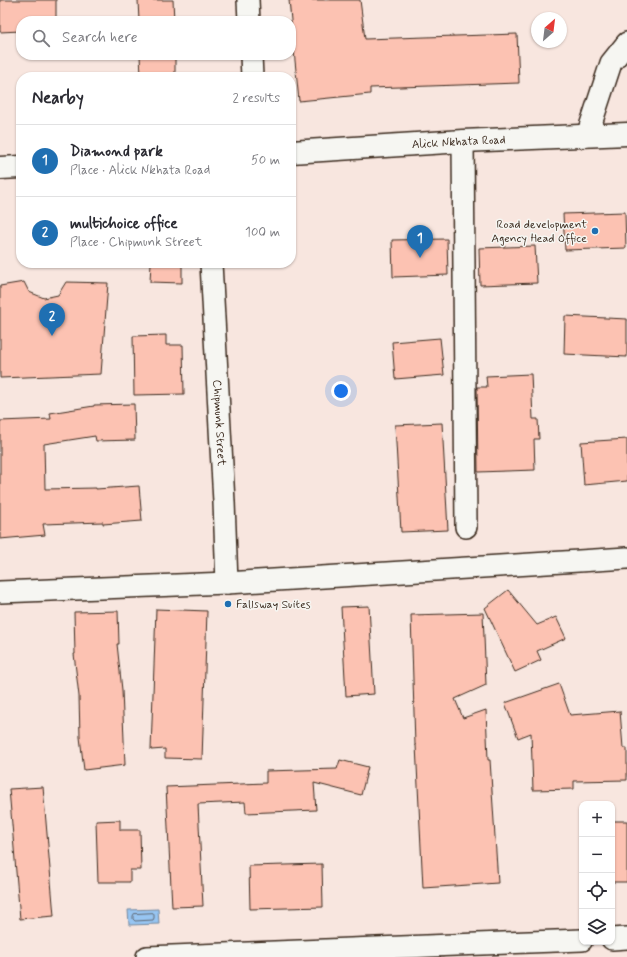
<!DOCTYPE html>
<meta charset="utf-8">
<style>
:root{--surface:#fff;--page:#f2f2f3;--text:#2b2b33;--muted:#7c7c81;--line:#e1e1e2;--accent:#1f6fb2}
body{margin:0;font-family:Mynerve,sans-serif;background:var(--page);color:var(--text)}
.controls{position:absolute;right:12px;bottom:12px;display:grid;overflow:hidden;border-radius:8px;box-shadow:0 1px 3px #0004}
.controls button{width:36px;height:36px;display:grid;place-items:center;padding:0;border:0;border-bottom:1px solid var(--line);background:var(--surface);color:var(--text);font:20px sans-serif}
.compass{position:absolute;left:531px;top:12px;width:36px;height:36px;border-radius:50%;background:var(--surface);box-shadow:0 1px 3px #0004;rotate:28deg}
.you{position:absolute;left:341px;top:391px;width:14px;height:14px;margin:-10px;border:3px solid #fff;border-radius:50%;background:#1a73e8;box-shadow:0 0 0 6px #1a73e833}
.badge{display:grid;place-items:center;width:26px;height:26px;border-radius:50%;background:var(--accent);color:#fff;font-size:13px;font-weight:700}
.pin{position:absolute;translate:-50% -33px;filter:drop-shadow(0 1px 2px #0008)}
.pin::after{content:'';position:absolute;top:21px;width:14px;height:12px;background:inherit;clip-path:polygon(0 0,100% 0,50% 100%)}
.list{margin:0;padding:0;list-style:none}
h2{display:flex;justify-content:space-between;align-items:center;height:52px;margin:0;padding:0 16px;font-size:17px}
h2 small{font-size:13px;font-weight:400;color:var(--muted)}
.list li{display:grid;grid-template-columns:26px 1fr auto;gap:12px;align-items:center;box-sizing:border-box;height:72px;padding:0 16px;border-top:1px solid var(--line)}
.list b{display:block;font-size:15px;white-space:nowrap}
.list p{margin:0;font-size:13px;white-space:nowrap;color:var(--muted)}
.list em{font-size:13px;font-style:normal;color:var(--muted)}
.icon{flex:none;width:22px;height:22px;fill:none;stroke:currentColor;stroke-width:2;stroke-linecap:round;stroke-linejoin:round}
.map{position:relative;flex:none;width:627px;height:957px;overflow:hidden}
.search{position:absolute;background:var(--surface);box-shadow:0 1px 3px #0004;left:16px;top:16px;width:280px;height:44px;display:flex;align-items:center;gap:10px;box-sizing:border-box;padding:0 14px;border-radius:16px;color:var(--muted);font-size:15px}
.panel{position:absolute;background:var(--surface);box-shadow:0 1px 3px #0004;left:16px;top:72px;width:280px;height:196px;border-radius:16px}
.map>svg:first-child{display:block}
.water{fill:#97c5f2;stroke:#72879d}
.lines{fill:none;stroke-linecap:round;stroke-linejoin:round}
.shore{stroke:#606873;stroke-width:1}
.building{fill:#fcc2b2;stroke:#3b2a1e}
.minor-casing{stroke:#3b2a1e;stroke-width:24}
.major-casing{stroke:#3b2a1e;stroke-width:25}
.minor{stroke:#f6f6f2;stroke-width:21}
.major{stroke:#f6f6f2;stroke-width:22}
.poi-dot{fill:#1f6fb2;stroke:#f6f6f2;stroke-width:1.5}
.labels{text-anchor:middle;stroke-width:3;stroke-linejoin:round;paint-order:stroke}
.street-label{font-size:12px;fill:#3b2a1e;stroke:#f6f6f2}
.poi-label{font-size:12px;fill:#3b2a1e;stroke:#f6f6f2;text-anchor:end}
</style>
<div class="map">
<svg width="627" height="957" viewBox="0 0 627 957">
<rect width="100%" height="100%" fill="#f8e6df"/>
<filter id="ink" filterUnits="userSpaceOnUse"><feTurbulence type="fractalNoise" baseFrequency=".025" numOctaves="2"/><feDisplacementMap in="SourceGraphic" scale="8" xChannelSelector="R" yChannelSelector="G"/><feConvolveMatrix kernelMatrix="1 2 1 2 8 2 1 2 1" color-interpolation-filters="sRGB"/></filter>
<g filter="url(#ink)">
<polygon class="water" points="158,909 159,924 129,925 128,910"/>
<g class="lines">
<polygon class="shore" points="153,913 154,915 154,918 153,920 135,921 133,919 133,916 134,914"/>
</g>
<g class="building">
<polygon points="0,0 56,0 56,21 21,21 21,31 0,32"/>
<polygon points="138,0 173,0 174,21 139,21"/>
<polygon points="289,0 360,0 365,39 517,34 519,83 370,88 370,94 299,101"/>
<polygon points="140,55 175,55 175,75 141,76"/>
<polygon points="625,212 626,248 565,250 563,214"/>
<polygon points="447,239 448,275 393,277 392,240"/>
<polygon points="535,246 537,283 480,285 479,248"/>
<polygon points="151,263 182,263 182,283 150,282"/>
<polygon points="24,282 29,292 44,298 58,295 66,282 108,283 101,374 0,378 0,286"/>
<polygon points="565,316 627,319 627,357 564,354"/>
<polygon points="166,335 166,345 183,345 184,394 134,395 133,336"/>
<polygon points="440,338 444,375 395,379 392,342"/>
<polygon points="531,374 533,419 538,419 539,439 534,439 535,470 478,472 477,387 487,387 486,376"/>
<polygon points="134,404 135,440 96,441 95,436 44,444 45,489 96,488 96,489 139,486 142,521 103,524 103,522 43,524 45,535 0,539 0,421 51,419 50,413 94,406 94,405"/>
<polygon points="442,423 448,530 401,532 395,425"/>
<polygon points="627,439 627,481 584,485 581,442"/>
<polygon points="508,590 537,625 556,617 566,638 537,651 541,660 515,672 485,608"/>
<polygon points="369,606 374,694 346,696 341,607"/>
<polygon points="156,609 207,611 202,759 165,758 165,749 151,750"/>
<polygon points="118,611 119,644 117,644 122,690 125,765 84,770 80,737 79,696 74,654 75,654 74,612"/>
<polygon points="483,613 486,685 455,699 463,718 486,710 488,760 490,760 498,883 423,888 416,745 415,745 411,615"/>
<polygon points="559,684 570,715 620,711 623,748 627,748 627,780 574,781 574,789 533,790 531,733 518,738 505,703"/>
<polygon points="340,760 368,767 361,795 314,783 316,810 246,813 245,802 198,804 203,906 172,907 166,787 266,783 266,771 337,769"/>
<polygon points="43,787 54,916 20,919 9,789"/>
<polygon points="120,820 120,830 140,830 141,870 130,870 130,882 98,882 96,821"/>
<rect x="612" y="821" width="15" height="61"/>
<polygon points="322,864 323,907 250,909 249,866"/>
</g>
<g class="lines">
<g class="minor-casing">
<g id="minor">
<polyline points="248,0 249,21"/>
<polyline points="251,55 252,77"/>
<polyline points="587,136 611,63 627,43"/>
<polyline points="463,141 466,527"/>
<path id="s1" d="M211,263L224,502L227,583"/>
<polyline points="0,592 227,583 627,558"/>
<polyline points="612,939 627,938"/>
<polyline points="147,957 582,940"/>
</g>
</g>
<g class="major-casing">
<g id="major">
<path id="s2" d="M291,152L463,141L627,134"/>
<polyline points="0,168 21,167"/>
</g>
</g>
<use href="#minor" class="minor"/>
<use href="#major" class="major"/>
</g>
</g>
<g class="poi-dot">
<circle cx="595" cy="231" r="4"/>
<circle cx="228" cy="604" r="4"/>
</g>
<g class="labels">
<g class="street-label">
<text dy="4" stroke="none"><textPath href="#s2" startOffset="168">Alick Nkhata Road</textPath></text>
<text dy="4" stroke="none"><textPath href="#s1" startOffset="160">Chipmunk Street</textPath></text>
</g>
<g class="poi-label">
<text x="587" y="228">Road development<tspan x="587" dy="14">Agency Head Office</tspan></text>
<text x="236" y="608" text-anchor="start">Fallsway Suites</text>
</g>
</g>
</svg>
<div class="controls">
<button>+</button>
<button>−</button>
<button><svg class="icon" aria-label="locate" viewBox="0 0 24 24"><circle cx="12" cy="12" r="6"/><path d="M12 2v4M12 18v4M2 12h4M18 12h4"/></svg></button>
<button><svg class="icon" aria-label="layers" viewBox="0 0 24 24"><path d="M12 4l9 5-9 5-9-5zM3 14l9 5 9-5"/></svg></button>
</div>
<svg class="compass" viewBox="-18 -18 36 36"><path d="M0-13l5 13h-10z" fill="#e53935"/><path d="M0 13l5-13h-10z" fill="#7c7c81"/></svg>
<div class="you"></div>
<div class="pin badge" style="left:420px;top:258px">1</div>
<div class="pin badge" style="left:52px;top:336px">2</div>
<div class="search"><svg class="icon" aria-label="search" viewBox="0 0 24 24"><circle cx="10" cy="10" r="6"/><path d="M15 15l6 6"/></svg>Search here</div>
<section class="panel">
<h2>Nearby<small>2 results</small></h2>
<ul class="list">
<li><span class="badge">1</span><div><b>Diamond park</b><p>Place · Alick Nkhata Road</p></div><em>50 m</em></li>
<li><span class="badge">2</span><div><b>multichoice office</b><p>Place · Chipmunk Street</p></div><em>100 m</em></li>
</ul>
</section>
</div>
